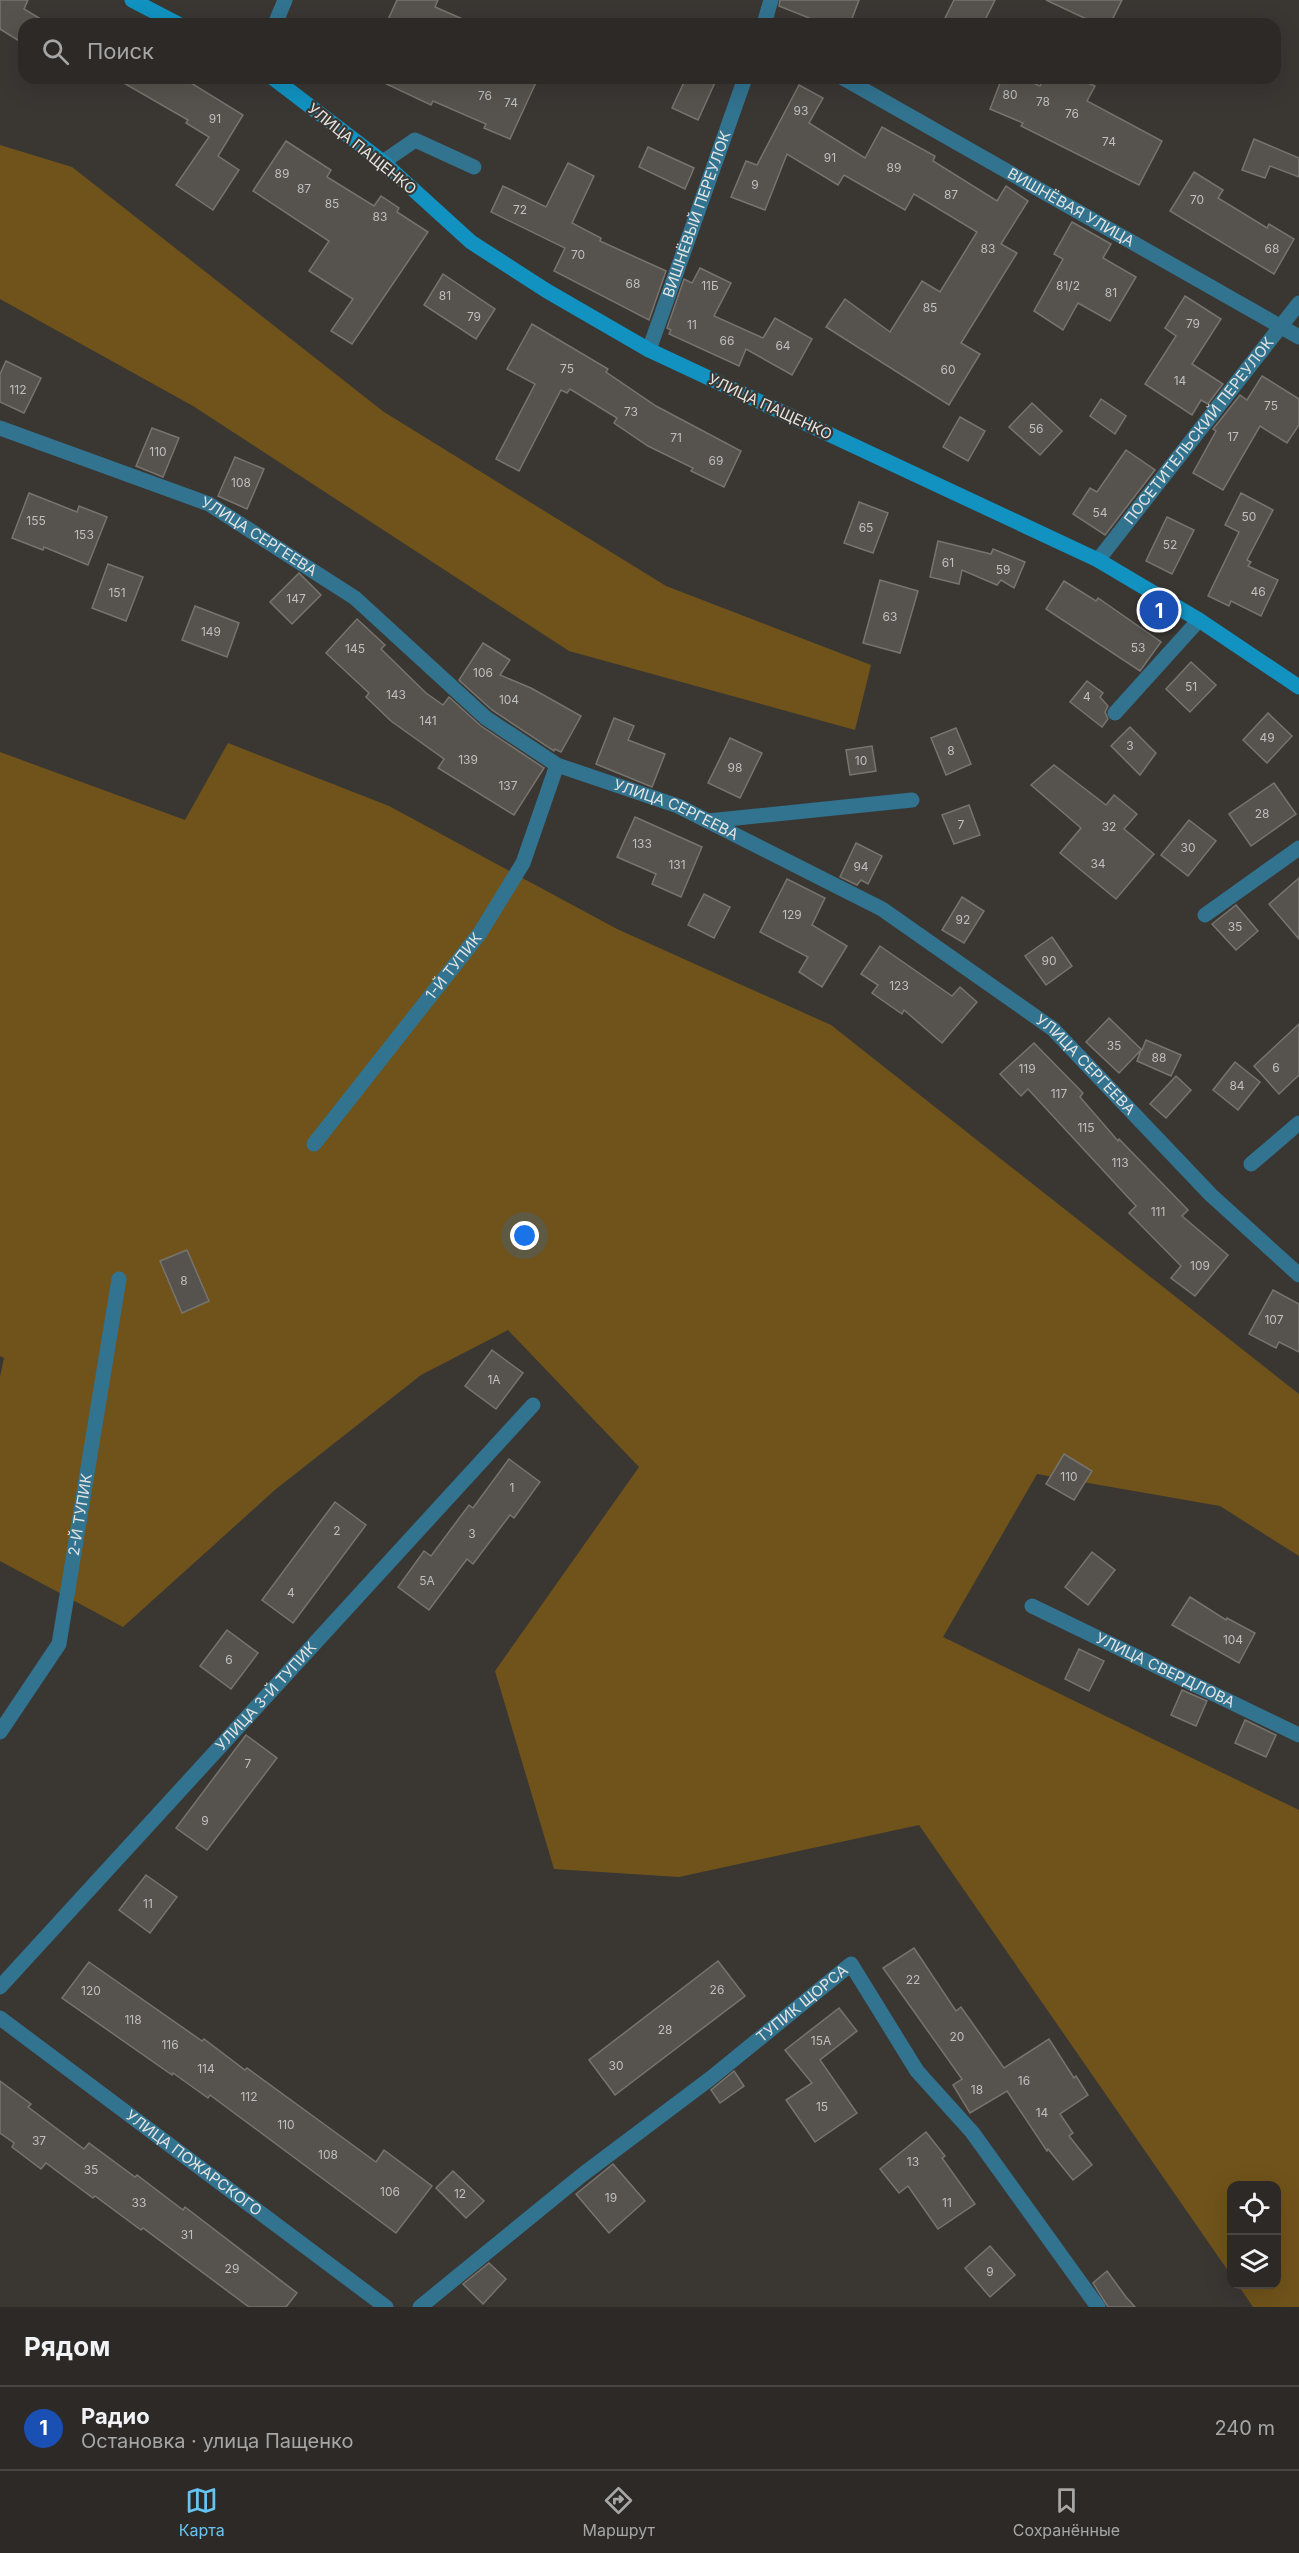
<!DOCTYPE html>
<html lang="ru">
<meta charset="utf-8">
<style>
:root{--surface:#2c2926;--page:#34312e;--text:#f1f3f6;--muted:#a6a6a7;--line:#484543;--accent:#67c4f0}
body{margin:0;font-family:Inter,sans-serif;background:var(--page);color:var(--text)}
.controls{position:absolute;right:18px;bottom:18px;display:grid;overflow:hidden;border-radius:12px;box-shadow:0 6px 24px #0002}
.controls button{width:54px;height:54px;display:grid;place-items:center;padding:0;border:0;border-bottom:2px solid var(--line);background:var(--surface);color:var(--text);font:30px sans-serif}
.you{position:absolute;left:525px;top:1236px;width:21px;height:21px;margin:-15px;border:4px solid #fff;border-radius:50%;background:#1a73e8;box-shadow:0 0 0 9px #1a73e833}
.badge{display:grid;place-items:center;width:39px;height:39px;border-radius:50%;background:var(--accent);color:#fff;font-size:20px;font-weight:700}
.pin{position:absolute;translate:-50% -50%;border:3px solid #fff;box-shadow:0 2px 6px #0006}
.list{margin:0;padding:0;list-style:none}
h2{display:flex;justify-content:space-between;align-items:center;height:78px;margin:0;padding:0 24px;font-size:26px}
h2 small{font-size:20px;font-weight:400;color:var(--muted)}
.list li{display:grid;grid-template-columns:39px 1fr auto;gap:18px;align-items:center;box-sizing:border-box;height:84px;padding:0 24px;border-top:2px solid var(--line)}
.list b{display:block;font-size:22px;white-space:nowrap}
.list p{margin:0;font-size:20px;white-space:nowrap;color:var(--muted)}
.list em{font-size:20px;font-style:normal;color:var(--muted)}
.icon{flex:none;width:33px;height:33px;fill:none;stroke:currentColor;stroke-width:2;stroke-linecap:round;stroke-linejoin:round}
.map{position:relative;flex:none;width:1299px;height:2307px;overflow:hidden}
.search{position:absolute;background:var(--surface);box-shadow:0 6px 24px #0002;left:18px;right:18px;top:18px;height:66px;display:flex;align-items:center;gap:15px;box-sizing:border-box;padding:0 21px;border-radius:18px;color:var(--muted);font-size:22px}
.sheet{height:162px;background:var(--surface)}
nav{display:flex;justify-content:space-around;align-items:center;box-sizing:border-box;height:84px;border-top:2px solid var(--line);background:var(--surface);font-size:16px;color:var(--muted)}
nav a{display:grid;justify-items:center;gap:3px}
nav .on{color:var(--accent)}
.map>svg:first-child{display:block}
.green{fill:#70531a}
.building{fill:#56534e;stroke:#77746f;stroke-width:1.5}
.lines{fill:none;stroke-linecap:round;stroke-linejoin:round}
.lane{stroke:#327390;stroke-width:15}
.street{stroke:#327390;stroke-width:15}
.secondary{stroke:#1192c1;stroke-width:15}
.labels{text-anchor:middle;stroke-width:4.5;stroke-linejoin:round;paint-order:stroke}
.number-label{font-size:12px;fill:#c0bfbc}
.street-label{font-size:15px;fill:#e4e3e0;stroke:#3a3733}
</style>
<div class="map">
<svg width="1299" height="2307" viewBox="0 0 1299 2307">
<rect width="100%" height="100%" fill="#3a3733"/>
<g class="green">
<polygon points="0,145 72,167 384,412 666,586 871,665 855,730 569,651 193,406 0,299"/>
<polygon points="228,743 389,806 617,929 831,1025 1299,1394 1299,1556 1220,1506 1037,1474 943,1637 1299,1810 1299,2307 1253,2307 1238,2285 1276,2284 1276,2186 1232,2186 1231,2275 919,1825 679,1877 554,1869 495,1671 639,1467 508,1330 421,1375 276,1489 123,1627 0,1561 0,1377 4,1358 0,1356 0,752 185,820"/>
</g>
<g class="building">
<polygon points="0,0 28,0 24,9 49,24 24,24 24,44 0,29"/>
<polygon points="397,0 438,0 435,7 474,24 386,24"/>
<polygon points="780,0 859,0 850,24 824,24 779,6"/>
<polygon points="954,0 995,0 983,24 942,24"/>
<polygon points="1046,0 1122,0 1110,24 1097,24"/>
<polygon points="115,78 183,78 243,115 218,156 239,170 213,210 176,185 209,137 186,123 188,120"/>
<polygon points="374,78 538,78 510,139 484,128 486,124 433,101 431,105"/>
<polygon points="686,78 717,78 698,120 672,108"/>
<polygon points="1002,78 1021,78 1040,86 1044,78 1078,78 1095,86 1087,101 1162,141 1139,185 1021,126 1023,123 990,109"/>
<polygon points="799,85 823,98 809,123 865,158 882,127 935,156 933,161 997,201 1006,186 1028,201 1001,244 1017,253 961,343 980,354 949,405 826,327 845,299 890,332 922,281 940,292 977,232 914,194 905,210 844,175 838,185 787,154 765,210 731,197 746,161 757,165"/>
<polygon points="1254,139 1299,158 1299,177 1270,166 1265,178 1242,170"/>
<polygon points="286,141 331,170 327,177 374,206 381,196 399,208 397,212 428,232 352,344 331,331 353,299 309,271 329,241 253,191"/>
<polygon points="648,147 694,168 685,189 639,167"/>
<polygon points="568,163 594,176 572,223 601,238 600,241 666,271 649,320 554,271 565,248 491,212 503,186 546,207"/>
<polygon points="1194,172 1223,190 1218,198 1267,228 1269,224 1294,239 1274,274 1170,211"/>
<polygon points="1072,222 1111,244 1103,258 1136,277 1110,321 1078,303 1063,330 1034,311 1063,259 1054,254"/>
<polygon points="700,268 731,283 714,316 763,338 775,318 812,339 792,375 746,349 739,366 669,334 671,330 667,328 684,279 692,283"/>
<polygon points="443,274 495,309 476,339 424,305"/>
<polygon points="1185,296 1221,319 1192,364 1223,384 1208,404 1201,400 1192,415 1145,384 1176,336 1165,328"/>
<polygon points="532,324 608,369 606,372 656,406 741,451 724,487 691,471 693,468 648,446 614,423 617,418 570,389 567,393 561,390 519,471 496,459 535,384 507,369"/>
<polygon points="6,361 41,378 24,413 0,402 0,374"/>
<polygon points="1262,376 1299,399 1299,425 1287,443 1260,426 1223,490 1193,473 1216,431 1213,429 1240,395 1247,400"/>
<polygon points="1101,399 1126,416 1115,434 1090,416"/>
<polygon points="1032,403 1062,431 1040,455 1009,427"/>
<polygon points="960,417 985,431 968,461 943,447"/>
<polygon points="152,428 179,438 163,477 136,466"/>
<polygon points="1126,450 1155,470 1105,535 1073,514 1090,488 1097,492"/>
<polygon points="235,457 264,469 247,509 218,496"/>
<polygon points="29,493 77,512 79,506 107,517 88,565 44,547 43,550 12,538"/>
<polygon points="1241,493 1273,510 1247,560 1251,562 1248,566 1278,580 1261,616 1231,601 1229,606 1208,596 1239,532 1225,525"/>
<polygon points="859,502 888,513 873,553 844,543"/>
<polygon points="1167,517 1194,530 1172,574 1146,561"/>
<polygon points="938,541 991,554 993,549 1025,562 1014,588 1001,580 997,585 962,570 959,584 930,577"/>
<polygon points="108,564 143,577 126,621 92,608"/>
<polygon points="299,573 321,595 292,624 270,602"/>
<polygon points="880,580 918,591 900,653 863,643"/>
<polygon points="1064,581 1096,601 1098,598 1161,642 1140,671 1046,609"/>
<polygon points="195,606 239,623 227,657 182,640"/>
<polygon points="357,619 385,645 381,649 426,693 443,705 449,697 481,726 544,768 514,815 438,768 444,759 391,721 366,697 369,693 326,653"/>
<polygon points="483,643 510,660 500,675 531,688 581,716 561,752 555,749 554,751 492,710 459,680"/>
<polygon points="1191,662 1216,685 1190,712 1166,689"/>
<polygon points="1087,681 1103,693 1100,697 1108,706 1105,712 1108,719 1102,727 1070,702"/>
<polygon points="1268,713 1292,736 1267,763 1243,740"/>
<polygon points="614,718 634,726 628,740 665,754 652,787 596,764"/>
<polygon points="1130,727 1156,753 1140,775 1111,746"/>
<polygon points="956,728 971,764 946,775 931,738"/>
<polygon points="730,738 762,753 740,798 708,783"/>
<polygon points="872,746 876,771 850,775 846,750"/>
<polygon points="1054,765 1106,805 1114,795 1137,814 1124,829 1154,854 1116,899 1060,853 1081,828 1031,785"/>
<polygon points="1274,783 1296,814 1251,846 1229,814"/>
<polygon points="969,805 980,835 954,844 942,815"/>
<polygon points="635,817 702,847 681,897 652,884 656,874 617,857"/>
<polygon points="1189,820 1216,841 1188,876 1161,855"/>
<polygon points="856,843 882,856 868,884 861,880 857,885 840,877"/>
<polygon points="1299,878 1299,939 1269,904"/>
<polygon points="787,879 825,898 812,925 847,946 822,987 799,972 808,957 760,932"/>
<polygon points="704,894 730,907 714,938 688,925"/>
<polygon points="962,897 984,911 964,943 942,930"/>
<polygon points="1236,905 1258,931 1236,950 1212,924"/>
<polygon points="1052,937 1072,966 1046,985 1025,956"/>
<polygon points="880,946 952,996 960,987 977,1002 942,1043 904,1010 902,1014 872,993 878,985 861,974"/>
<polygon points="1109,1018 1142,1050 1146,1040 1181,1055 1171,1076 1137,1061 1141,1050 1119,1073 1086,1042"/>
<polygon points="1299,1024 1299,1075 1279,1094 1254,1066"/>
<polygon points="1034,1043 1083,1093 1080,1097 1118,1141 1119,1139 1188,1210 1182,1216 1228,1255 1195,1296 1171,1278 1181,1266 1129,1213 1136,1206 1028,1089 1021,1096 1000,1074"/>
<polygon points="1235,1062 1260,1082 1238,1110 1213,1090"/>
<polygon points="1176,1076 1191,1090 1166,1118 1150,1104"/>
<polygon points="187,1250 209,1301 182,1313 160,1261"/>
<polygon points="1273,1290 1299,1304 1299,1352 1279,1342 1276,1348 1249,1334"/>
<polygon points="492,1350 523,1373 496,1409 465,1386"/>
<polygon points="1064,1454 1092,1471 1074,1500 1046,1484"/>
<polygon points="509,1459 540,1482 514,1518 510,1515 473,1564 467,1559 429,1610 398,1587 424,1551 431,1556 469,1505 473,1508"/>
<polygon points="335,1502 366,1525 293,1623 262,1600"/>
<polygon points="1092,1552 1115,1570 1088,1605 1065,1587"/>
<polygon points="1190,1597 1226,1620 1227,1618 1255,1633 1239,1663 1172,1625"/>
<polygon points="227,1630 258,1653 231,1689 200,1666"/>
<polygon points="1079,1649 1104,1661 1089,1691 1065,1679"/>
<polygon points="1182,1690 1207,1701 1196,1726 1171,1715"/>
<polygon points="1245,1720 1276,1735 1266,1757 1235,1743"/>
<polygon points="246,1735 277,1758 207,1850 176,1828"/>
<polygon points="146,1875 177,1897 150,1933 119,1910"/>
<polygon points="914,1948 956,2011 961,2007 1004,2068 1049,2039 1074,2078 1076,2076 1088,2095 1060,2114 1073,2133 1069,2136 1092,2165 1073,2180 1048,2149 1047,2151 1007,2091 970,2113 953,2085 962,2079 883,1968"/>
<polygon points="718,1961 745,1996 615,2095 589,2060"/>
<polygon points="89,1962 202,2041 204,2039 245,2070 247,2068 376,2162 384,2150 432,2186 396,2233 210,2095 208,2098 173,2073 172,2075 62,1998"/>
<polygon points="839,2008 857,2031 820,2060 857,2113 815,2142 786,2100 812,2083 785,2050"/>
<polygon points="734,2071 744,2086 720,2103 711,2090"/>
<polygon points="0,2081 31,2104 28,2107 84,2149 89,2143 135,2177 137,2175 183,2210 185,2207 297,2293 286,2307 249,2307 143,2228 141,2230 95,2196 93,2198 46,2163 41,2169 12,2147 14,2143 0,2133"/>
<polygon points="926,2132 945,2156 942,2158 975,2204 938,2229 908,2186 899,2193 880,2169"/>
<polygon points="613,2164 645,2201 609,2233 576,2194"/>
<polygon points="453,2171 484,2201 466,2218 436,2188"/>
<polygon points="990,2246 1015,2275 990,2297 965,2268"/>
<polygon points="489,2263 506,2279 483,2304 463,2284"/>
<polygon points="1107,2271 1126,2297 1135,2307 1108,2307 1093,2283"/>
</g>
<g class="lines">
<polyline class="lane" points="383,162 415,140 474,167"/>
<g class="street">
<polyline points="275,24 285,0"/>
<polyline points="764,24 771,0"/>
<path id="s1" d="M843,78L1299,337"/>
<path id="s2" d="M649,350L745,78"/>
<path id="s3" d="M0,428L209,504L355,598L486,718L557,765L678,806L882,909L1053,1029L1211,1195L1299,1275"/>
<path id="s4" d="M1098,560L1299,303"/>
<polyline points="1115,713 1199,620"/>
<polyline points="708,821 912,800"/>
<polyline points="1205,915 1299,848"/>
<path id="s5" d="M314,1144L480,933L523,863L557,765"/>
<polyline points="1251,1164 1299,1123"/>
<path id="s6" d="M1032,1606L1299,1735"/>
<path id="s7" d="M0,1732L59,1644L119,1279"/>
<path id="s8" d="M0,1987L533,1405"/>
<path id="s9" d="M0,2018L386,2307"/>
<path id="s10" d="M420,2307L582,2175L711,2078L851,1964L917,2071L972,2132L1098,2307"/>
</g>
<g class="secondary">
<polyline points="132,0 178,24"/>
<polyline points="273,78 383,162 471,242 547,291 649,350 1098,560 1199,620 1299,687"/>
</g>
</g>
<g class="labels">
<g class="number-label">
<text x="1010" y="99">80</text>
<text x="485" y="100">76</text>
<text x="1043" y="106">78</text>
<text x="511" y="107">74</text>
<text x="801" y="115">93</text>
<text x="1072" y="118">76</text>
<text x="215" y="123">91</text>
<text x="1109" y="146">74</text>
<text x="830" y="162">91</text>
<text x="894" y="172">89</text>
<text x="282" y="178">89</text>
<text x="755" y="189">9</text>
<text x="304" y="193">87</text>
<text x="951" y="199">87</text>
<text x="1197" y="204">70</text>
<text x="332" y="208">85</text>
<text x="520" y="214">72</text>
<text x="380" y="221">83</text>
<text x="988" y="253">83</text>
<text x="1272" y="253">68</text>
<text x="578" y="259">70</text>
<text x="633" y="288">68</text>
<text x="710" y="290">11Б</text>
<text x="1068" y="290">81/2</text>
<text x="1111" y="297">81</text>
<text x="445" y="300">81</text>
<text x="930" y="312">85</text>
<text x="474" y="321">79</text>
<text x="1193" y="328">79</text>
<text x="692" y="329">11</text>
<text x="727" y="345">66</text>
<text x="783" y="350">64</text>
<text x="567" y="373">75</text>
<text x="948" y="374">60</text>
<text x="1180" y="385">14</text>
<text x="18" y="394">112</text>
<text x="1271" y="410">75</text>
<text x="631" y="416">73</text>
<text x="1036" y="433">56</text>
<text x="1233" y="441">17</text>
<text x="676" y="442">71</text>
<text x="158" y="456">110</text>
<text x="716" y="465">69</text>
<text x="241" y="487">108</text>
<text x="1100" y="517">54</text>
<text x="1249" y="521">50</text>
<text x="36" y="525">155</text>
<text x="866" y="532">65</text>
<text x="84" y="539">153</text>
<text x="1170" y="549">52</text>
<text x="948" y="567">61</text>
<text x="1003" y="574">59</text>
<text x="1258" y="596">46</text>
<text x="117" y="597">151</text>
<text x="296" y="603">147</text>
<text x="890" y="621">63</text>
<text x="211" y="636">149</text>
<text x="1138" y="652">53</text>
<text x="355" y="653">145</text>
<text x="483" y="677">106</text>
<text x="1191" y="691">51</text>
<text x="396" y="699">143</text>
<text x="1087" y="701">4</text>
<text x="509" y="704">104</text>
<text x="428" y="725">141</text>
<text x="1267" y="742">49</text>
<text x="1130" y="750">3</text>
<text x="951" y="755">8</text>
<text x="468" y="764">139</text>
<text x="861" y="765">10</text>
<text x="735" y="772">98</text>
<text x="508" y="790">137</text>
<text x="1262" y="818">28</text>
<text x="961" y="829">7</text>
<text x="1109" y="831">32</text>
<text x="642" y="848">133</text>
<text x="1188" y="852">30</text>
<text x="1098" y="868">34</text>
<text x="677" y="869">131</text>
<text x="861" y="871">94</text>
<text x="792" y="919">129</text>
<text x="963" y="924">92</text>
<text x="1235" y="931">35</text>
<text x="1049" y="965">90</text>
<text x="899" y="990">123</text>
<text x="1114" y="1050">35</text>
<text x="1159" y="1062">88</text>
<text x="1276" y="1072">6</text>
<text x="1027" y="1073">119</text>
<text x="1237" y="1090">84</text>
<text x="1059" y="1098">117</text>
<text x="1086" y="1132">115</text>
<text x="1120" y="1167">113</text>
<text x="1158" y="1216">111</text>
<text x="1200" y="1270">109</text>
<text x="184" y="1285">8</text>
<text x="1274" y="1324">107</text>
<text x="494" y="1384">1А</text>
<text x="1069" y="1481">110</text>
<text x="512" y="1492">1</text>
<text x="337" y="1535">2</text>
<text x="472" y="1538">3</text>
<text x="427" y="1585">5А</text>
<text x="291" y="1597">4</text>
<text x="1233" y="1644">104</text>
<text x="229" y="1664">6</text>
<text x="248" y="1768">7</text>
<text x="205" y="1825">9</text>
<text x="148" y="1908">11</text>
<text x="913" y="1984">22</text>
<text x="717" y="1994">26</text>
<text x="91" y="1995">120</text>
<text x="133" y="2024">118</text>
<text x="665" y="2034">28</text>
<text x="957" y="2041">20</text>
<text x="821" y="2045">15А</text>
<text x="170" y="2049">116</text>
<text x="616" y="2070">30</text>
<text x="206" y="2073">114</text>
<text x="1024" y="2085">16</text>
<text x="977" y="2094">18</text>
<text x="249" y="2101">112</text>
<text x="822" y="2111">15</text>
<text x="1042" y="2117">14</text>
<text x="286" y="2129">110</text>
<text x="39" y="2145">37</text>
<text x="328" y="2159">108</text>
<text x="913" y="2166">13</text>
<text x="91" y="2174">35</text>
<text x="390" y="2196">106</text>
<text x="460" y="2198">12</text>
<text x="611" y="2202">19</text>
<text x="139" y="2207">33</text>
<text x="947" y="2207">11</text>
<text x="187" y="2239">31</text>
<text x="232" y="2273">29</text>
<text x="990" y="2276">9</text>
</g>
<g class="street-label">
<text transform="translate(362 149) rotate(39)" y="5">УЛИЦА ПАЩЕНКО</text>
<text dy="5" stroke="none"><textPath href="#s1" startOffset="262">ВИШНЁВАЯ УЛИЦА</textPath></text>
<text dy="5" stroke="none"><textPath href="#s2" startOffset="144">ВИШНЁВЫЙ ПЕРЕУЛОК</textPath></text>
<text transform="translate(770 407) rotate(25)" y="5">УЛИЦА ПАЩЕНКО</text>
<text dy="5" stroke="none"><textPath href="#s4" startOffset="164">ПОСЕТИТЕЛЬСКИЙ ПЕРЕУЛОК</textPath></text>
<text dy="5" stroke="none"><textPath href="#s3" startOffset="282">УЛИЦА СЕРГЕЕВА</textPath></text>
<text dy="5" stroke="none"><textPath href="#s3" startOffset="786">УЛИЦА СЕРГЕЕВА</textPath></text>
<text dy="5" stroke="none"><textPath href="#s5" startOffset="226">1-Й ТУПИК</textPath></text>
<text dy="5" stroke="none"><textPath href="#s3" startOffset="1272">УЛИЦА СЕРГЕЕВА</textPath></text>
<text dy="5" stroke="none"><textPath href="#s7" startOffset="237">2-Й ТУПИК</textPath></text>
<text dy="5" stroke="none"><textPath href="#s6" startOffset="148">УЛИЦА СВЕРДЛОВА</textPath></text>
<text dy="5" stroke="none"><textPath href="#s8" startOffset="394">УЛИЦА 3-Й ТУПИК</textPath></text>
<text dy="5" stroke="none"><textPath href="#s10" startOffset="488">ТУПИК ЩОРСА</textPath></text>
<text dy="5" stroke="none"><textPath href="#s9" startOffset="242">УЛИЦА ПОЖАРСКОГО</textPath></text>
</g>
</g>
</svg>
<div class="controls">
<button><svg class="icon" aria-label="locate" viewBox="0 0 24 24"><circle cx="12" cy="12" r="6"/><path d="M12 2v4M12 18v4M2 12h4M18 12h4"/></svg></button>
<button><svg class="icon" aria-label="layers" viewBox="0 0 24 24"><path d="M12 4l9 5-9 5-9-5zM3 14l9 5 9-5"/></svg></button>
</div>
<div class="you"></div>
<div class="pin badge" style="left:1159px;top:610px;background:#1a4fb4">1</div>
<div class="search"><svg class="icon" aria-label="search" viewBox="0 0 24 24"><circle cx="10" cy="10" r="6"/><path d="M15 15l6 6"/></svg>Поиск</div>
</div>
<section class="sheet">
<h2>Рядом<small></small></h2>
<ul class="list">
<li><span class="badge" style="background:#1a4fb4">1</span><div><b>Радио</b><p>Остановка · улица Пащенко</p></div><em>240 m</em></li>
</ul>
</section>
<nav>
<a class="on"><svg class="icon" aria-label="map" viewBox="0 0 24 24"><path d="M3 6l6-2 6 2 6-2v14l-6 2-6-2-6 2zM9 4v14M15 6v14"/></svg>Карта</a>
<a><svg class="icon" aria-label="directions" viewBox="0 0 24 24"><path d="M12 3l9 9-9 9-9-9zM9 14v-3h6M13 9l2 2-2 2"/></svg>Маршрут</a>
<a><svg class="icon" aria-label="saved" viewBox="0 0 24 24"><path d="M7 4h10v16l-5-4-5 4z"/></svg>Сохранённые</a>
</nav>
